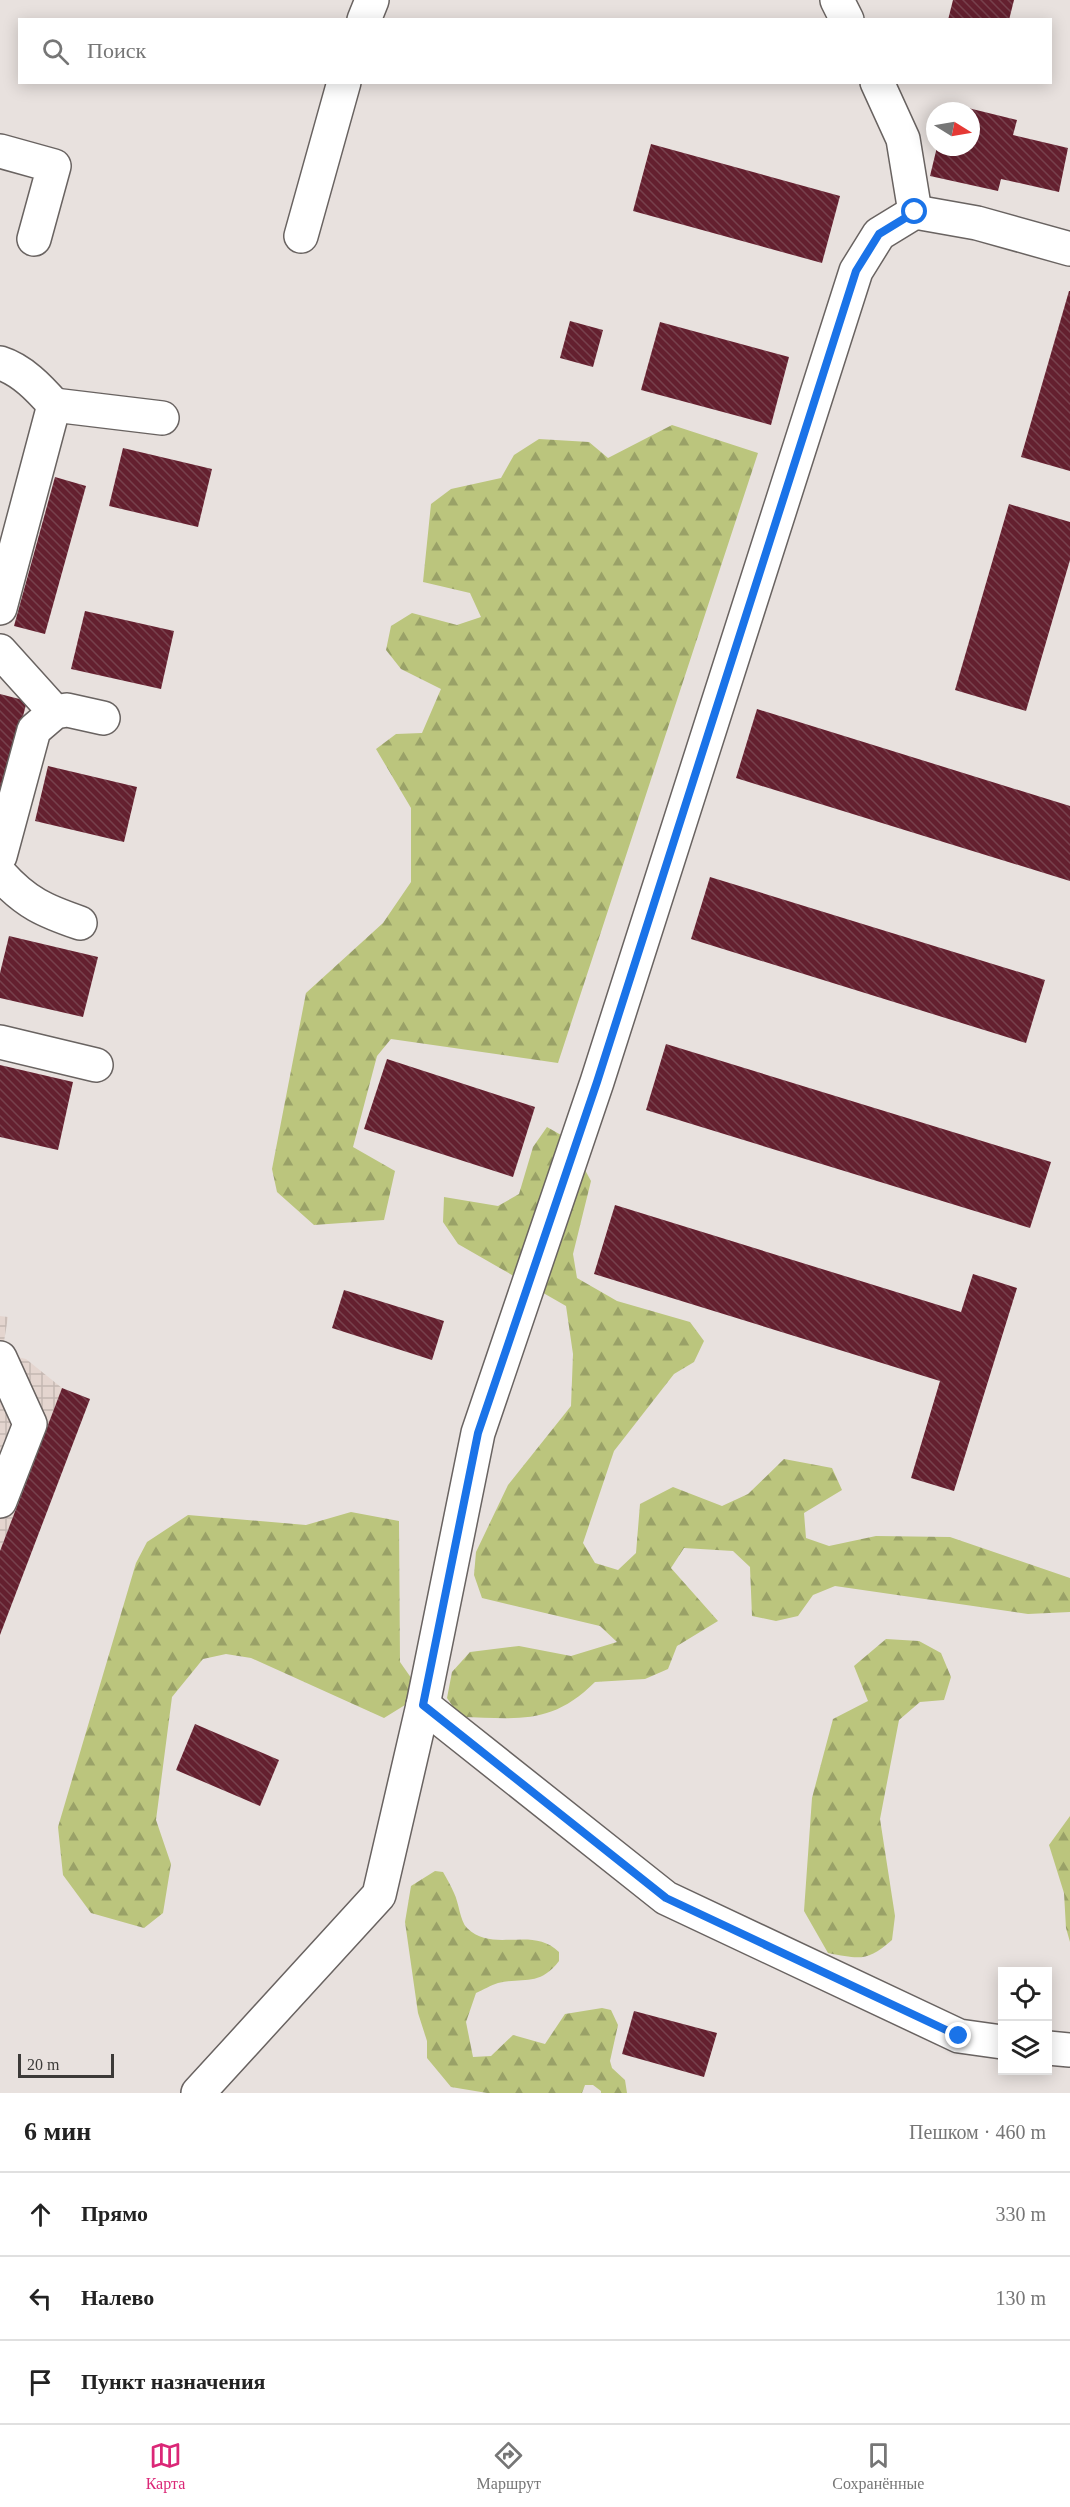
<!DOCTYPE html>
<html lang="ru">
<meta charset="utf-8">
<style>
:root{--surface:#fff;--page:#f6f6f6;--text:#222;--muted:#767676;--line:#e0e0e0;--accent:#db2777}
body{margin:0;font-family:"Times New Roman",serif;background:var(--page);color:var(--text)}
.controls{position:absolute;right:18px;bottom:18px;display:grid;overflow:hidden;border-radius:0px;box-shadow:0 3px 15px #0003}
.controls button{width:54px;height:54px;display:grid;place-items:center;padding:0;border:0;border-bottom:2px solid var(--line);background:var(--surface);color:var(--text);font:30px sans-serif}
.compass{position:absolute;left:926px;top:102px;width:54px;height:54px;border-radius:50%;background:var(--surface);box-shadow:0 3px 15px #0003;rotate:101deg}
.scale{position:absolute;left:18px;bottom:15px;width:96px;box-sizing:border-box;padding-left:6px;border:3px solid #3c3a38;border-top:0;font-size:16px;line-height:21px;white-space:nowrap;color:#3c3a38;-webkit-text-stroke:4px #e8e1de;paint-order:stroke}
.stop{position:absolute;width:18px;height:18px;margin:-14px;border:4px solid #1a73e8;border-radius:50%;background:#fff}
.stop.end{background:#1a73e8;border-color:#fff;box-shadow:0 2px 6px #0008}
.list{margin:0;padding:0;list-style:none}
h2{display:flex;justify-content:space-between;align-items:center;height:78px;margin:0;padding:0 24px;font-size:26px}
h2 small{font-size:20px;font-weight:400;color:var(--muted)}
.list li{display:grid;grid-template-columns:39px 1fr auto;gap:18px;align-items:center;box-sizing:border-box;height:84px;padding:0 24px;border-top:2px solid var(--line)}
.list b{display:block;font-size:22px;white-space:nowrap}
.list em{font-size:20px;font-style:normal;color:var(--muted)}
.icon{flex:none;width:33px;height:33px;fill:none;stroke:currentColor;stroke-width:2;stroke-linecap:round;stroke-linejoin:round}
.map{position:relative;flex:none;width:1070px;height:2093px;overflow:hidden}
.search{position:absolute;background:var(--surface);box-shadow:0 3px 15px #0003;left:18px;right:18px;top:18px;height:66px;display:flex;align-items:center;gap:15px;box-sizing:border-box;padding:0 21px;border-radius:0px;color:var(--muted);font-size:22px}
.sheet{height:330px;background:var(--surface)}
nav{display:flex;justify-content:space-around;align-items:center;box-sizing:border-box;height:84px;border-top:2px solid var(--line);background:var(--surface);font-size:16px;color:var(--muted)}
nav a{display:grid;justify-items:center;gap:3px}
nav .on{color:var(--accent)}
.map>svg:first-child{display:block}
.industrial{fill:url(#industrial-grid)}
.forest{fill:url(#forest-firs)}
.building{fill:url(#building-back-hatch)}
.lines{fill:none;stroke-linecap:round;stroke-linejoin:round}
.minor-casing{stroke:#696361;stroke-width:36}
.minor{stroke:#fff;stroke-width:33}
.route{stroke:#1a73e8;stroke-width:8}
</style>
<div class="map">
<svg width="1070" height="2093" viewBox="0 0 1070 2093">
<defs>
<pattern id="industrial-grid" width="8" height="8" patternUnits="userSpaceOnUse" patternTransform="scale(1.5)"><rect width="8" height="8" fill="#e4d5cf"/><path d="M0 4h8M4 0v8" fill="none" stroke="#c4b8b2"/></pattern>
<pattern id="forest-firs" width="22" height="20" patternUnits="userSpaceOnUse" patternTransform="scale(1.5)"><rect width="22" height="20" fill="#bbc57d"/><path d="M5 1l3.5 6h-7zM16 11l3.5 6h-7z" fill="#99a167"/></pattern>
<pattern id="building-back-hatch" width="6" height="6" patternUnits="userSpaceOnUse" patternTransform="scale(1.5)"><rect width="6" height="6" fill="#64202f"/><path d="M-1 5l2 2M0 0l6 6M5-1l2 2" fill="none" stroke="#77414d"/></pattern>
</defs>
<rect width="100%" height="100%" fill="#e8e1de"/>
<polygon class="industrial" points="0,1316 8,1317 2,1354 26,1359 62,1388 0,1551"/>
<g class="forest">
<polygon points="672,425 758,453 558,1063 391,1039 377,1056 353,1147 395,1171 384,1220 314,1225 277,1192 272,1169 306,993 383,923 411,882 411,808 376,749 396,734 422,733 441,689 401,669 386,650 391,626 412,613 457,625 481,617 470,593 423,582 431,504 451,489 501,478 514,455 539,439 589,442 608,458"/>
<path d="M547,1127L568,1139L591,1181L573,1254L577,1278L617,1301L690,1322L704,1341L694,1362L674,1374L614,1451L583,1543L595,1563L618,1570L636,1553L640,1504L673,1487L722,1506L748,1494L784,1459L832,1468L842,1490L804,1513L806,1538L829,1546L876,1536L950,1537L1070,1578V1612L1028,1614L835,1586L813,1595L798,1616L776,1621L752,1616L750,1567L733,1551L684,1548L671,1568L718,1621L677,1646L668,1669L645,1679L595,1682C551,1726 517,1718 460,1717L447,1698L452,1672L470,1652L519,1646L571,1656L617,1642L600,1626L482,1598L474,1575L476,1552L508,1485L571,1406L573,1354L566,1306L458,1244L443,1222L444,1197L498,1206L519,1194L533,1147Z"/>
<polygon points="351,1512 399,1521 400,1662 414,1682 405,1705 384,1718 251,1658 226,1654 203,1659 172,1697 156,1820 171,1864 163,1913 144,1928 91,1913 63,1875 58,1827 136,1563 147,1542 188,1515 306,1525"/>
<path d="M886,1639L919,1641L941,1653L951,1677L944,1700L920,1702L899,1720L880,1819L895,1916L892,1940C867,1962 860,1959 828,1953L804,1911L812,1798L833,1719L868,1701L854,1666Z"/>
<polygon points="1070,1816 1070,1942 1066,1928 1064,1893 1049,1845"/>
<path d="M435,1871L443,1872C447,1879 451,1886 454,1893C459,1903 460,1921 467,1928C494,1954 532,1925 559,1952V1961C539,1987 524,1977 498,1983C491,1985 483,1990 476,1993L466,2022L473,2057L491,2056L513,2035L545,2044L565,2014L602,2008L611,2010L618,2025L610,2061L612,2068L625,2080L627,2093H601V2091L593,2085H585L582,2093H487L451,2087L427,2058V2041L418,2013L405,1922L411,1886Z"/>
</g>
<g class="building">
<polygon points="953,0 1014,0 1009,20 948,20"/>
<polygon points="964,107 1017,120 1013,135 1068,148 1059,192 1001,179 998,191 930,176 937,147 971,147 971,111 963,111"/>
<polygon points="651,144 840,196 822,263 633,211"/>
<polygon points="1069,291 1070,291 1070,471 1021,457"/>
<polygon points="570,321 603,330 593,367 560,358"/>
<polygon points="660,322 789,357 771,425 641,390"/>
<polygon points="123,448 212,469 198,527 109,506"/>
<polygon points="55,477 86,486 45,634 14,626"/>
<polygon points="1009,504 1070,522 1070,560 1026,711 955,690"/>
<polygon points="85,611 174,631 161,689 71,669"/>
<polygon points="0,694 27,701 1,799 0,798"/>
<polygon points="757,709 1070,806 1070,881 736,778"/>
<polygon points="48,766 137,787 124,842 35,821"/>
<polygon points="710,877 1045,980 1026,1043 691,939"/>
<polygon points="9,936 98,957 83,1017 0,998 0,973"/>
<polygon points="666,1044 1051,1162 1030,1228 646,1110"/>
<polygon points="387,1059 535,1107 513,1177 364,1129"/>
<polygon points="0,1065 73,1082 58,1150 0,1137"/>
<polygon points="615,1205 961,1312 973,1274 1017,1288 954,1491 911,1478 940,1381 594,1274"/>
<polygon points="344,1290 444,1321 432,1360 332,1328"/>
<polygon points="62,1388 90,1399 0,1635 0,1551"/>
<polygon points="195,1724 279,1760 260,1806 176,1770"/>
<polygon points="634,2011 717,2033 704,2077 622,2054"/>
</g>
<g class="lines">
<g class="minor-casing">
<g id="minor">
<polyline points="837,0 847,20"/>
<polyline points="364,20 372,0"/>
<polyline points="877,82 903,139 915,212"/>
<polyline points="0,151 54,166 34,239"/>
<polyline points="301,236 344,82"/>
<path d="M0,363C22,370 39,388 54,405"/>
<polyline points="0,608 54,405 162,418"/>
<polyline points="0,651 55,712"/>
<polyline points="0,856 34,730 55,712 67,710 103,718"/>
<path d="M0,874C26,903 45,911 80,923"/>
<polyline points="0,1042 96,1065"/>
<polyline points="0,1358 30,1424 0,1501"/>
<polyline points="423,1705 666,1898 959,2036 1002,2042"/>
<polyline points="1048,2048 1070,2050"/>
<polyline points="198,2093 379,1895 423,1705 478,1433 597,1082 856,271 879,234 915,212 977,223 1070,249"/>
</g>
</g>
<use href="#minor" class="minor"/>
</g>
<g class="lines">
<polyline class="route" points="915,212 879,234 856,271 597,1082 478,1433 423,1705 666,1898 959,2036"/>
</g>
</svg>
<div class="controls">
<button><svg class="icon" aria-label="locate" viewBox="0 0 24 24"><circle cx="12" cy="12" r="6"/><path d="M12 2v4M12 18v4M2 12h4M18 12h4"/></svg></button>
<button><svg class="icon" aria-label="layers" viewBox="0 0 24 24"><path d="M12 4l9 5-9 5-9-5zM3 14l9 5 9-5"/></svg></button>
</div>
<svg class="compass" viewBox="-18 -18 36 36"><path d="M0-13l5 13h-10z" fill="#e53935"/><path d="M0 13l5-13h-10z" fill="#767676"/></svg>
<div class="scale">20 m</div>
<div class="stop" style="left:915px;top:212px"></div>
<div class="stop end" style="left:959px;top:2036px"></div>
<div class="search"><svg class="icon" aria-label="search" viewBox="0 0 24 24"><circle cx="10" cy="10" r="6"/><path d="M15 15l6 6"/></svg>Поиск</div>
</div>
<section class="sheet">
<h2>6 мин<small>Пешком · 460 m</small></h2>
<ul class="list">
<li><svg class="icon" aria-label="ahead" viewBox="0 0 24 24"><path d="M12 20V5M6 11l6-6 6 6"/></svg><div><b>Прямо</b></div><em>330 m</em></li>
<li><svg class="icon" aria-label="left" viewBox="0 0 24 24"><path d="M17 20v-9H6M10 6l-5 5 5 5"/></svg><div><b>Налево</b></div><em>130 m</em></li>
<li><svg class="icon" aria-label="arrive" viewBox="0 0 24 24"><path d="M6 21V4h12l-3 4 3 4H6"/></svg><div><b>Пункт назначения</b></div></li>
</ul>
</section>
<nav>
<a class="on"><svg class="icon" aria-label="map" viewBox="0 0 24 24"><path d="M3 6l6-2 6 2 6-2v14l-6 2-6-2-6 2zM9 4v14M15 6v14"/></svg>Карта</a>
<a><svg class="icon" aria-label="directions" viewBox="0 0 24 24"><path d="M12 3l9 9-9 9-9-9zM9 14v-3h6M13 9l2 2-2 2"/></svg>Маршрут</a>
<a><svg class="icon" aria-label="saved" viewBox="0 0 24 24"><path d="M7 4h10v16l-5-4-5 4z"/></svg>Сохранённые</a>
</nav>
